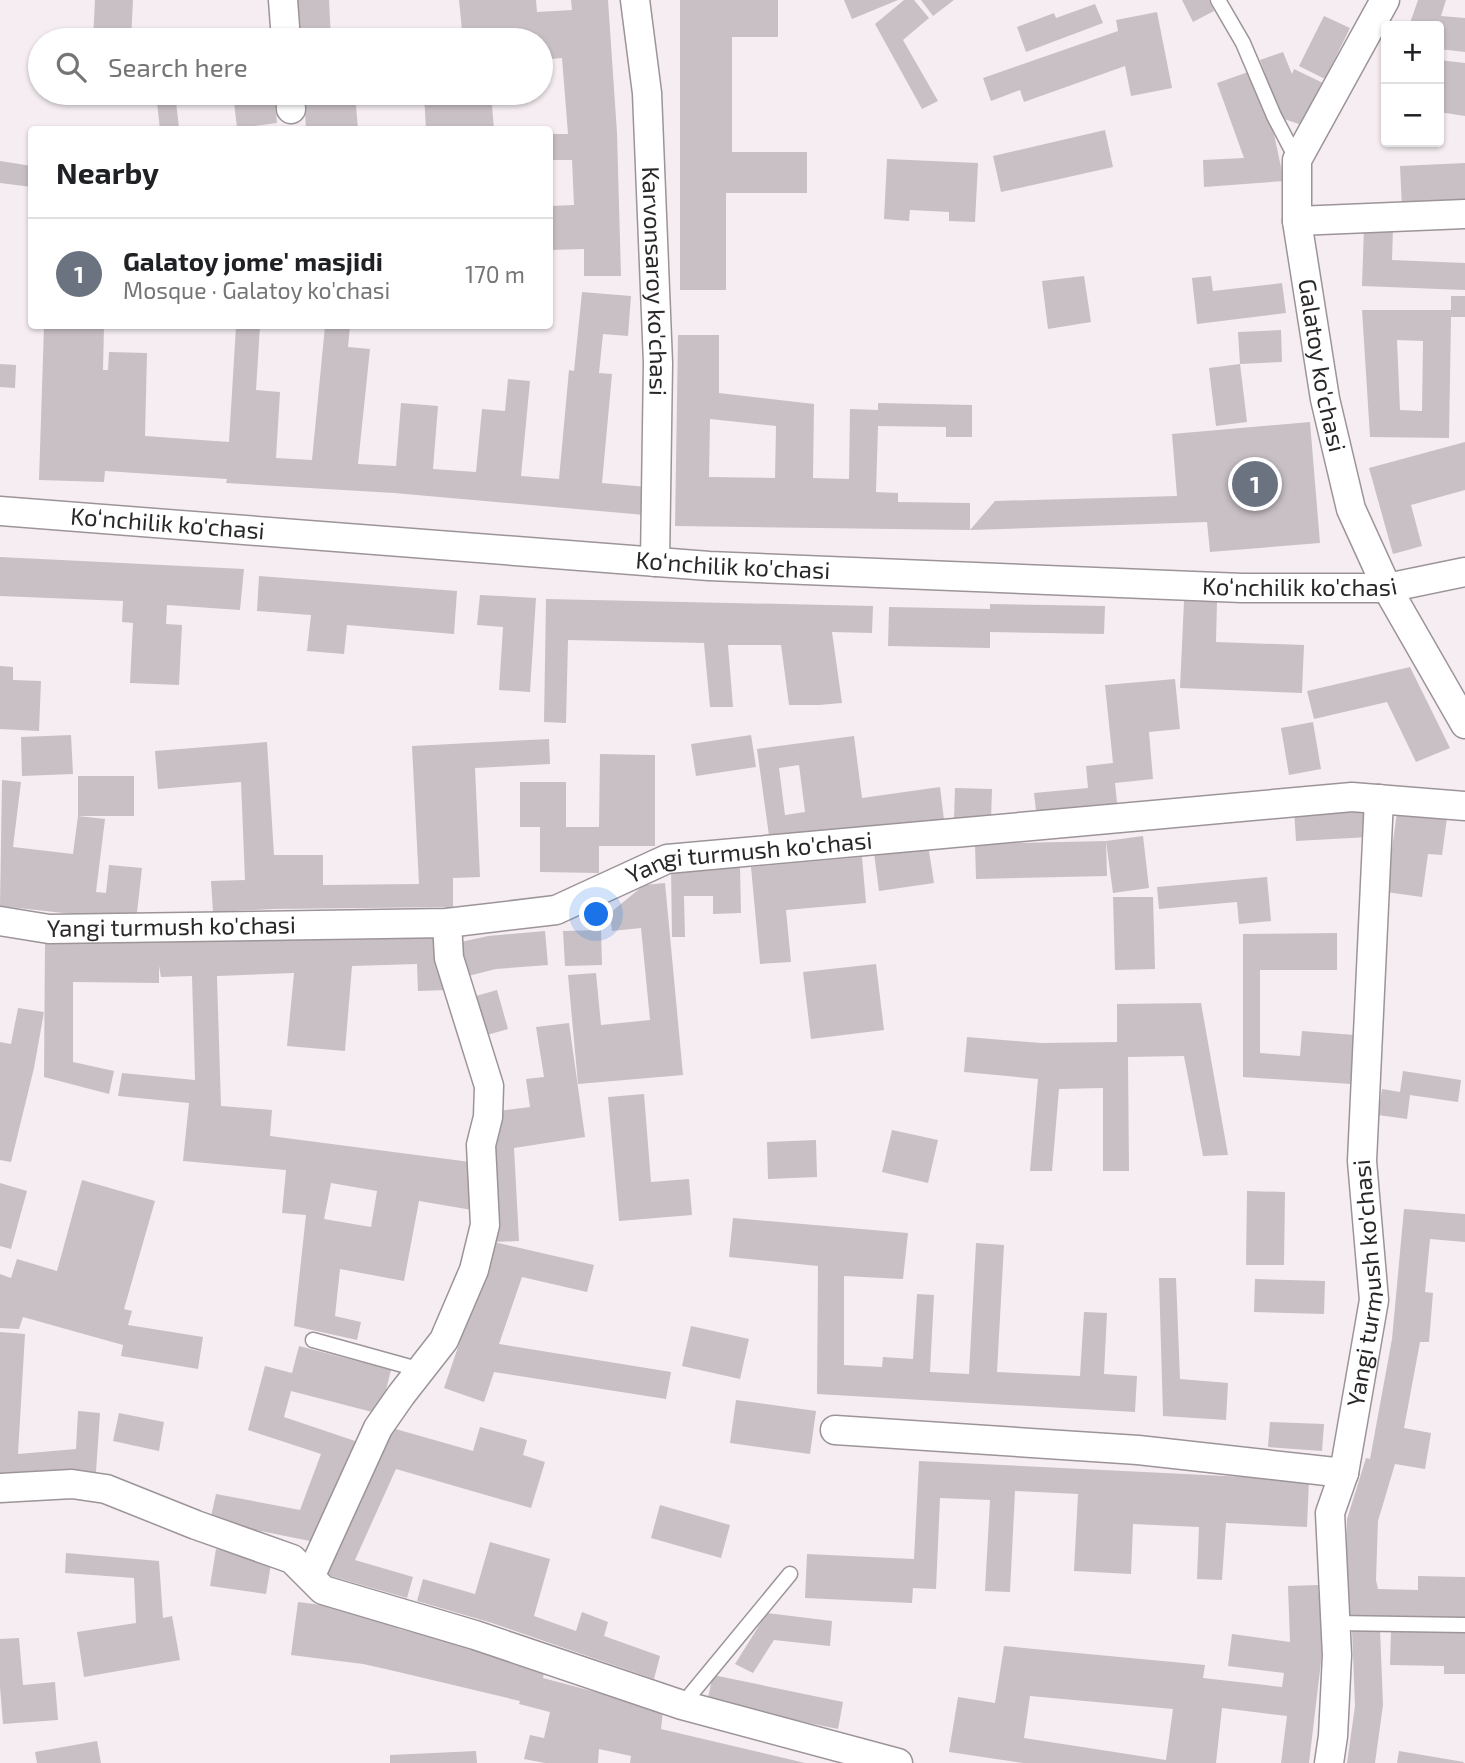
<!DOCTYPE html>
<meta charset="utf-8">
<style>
:root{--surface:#fff;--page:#f6f6f6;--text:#202124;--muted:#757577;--line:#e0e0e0;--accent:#db2777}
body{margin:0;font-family:"Exo 2",sans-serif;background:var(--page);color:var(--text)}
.controls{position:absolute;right:21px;top:21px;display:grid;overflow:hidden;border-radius:7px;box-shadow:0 2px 5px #0004}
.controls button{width:63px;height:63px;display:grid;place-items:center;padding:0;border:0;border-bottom:2px solid var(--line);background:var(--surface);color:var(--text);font:35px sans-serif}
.you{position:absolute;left:597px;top:915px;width:24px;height:24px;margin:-18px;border:5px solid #fff;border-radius:50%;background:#1a73e8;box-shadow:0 0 0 10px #1a73e833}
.badge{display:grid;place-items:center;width:46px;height:46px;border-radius:50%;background:var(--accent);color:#fff;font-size:23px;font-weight:700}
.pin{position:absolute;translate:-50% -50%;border:4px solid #fff;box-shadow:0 2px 7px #0006}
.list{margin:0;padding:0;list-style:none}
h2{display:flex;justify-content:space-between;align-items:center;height:91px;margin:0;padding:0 28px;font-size:30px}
h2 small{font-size:23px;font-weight:400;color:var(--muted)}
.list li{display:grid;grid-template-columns:46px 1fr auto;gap:21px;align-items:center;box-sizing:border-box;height:112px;padding:0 28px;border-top:2px solid var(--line)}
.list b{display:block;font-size:26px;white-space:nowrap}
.list p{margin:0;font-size:23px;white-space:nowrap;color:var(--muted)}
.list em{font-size:23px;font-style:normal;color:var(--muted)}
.icon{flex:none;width:38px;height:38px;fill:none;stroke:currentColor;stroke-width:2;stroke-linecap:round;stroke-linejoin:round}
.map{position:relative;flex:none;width:1465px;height:1763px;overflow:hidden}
.search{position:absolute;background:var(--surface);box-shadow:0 2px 5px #0004;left:28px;top:28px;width:525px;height:77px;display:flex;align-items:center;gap:18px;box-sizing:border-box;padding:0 24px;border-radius:38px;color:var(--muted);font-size:26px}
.panel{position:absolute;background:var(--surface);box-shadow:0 2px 5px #0004;left:28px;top:126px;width:525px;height:203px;border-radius:7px}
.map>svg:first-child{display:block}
.building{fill:#c8c0c5;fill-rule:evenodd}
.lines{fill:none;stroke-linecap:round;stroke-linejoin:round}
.lane-casing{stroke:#9c9499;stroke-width:17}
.street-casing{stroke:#9c9499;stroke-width:31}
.lane{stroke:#fff;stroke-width:14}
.street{stroke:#fff;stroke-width:28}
.labels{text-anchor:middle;stroke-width:7;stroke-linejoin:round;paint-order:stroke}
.street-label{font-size:24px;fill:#2a2729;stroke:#f5edf1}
</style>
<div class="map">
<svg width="1465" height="1763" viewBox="0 0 1465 1763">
<rect width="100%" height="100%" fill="#f5edf1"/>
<g class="building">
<polygon points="95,0 133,0 131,40 93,40"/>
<polygon points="297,0 329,0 331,40 300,40"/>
<polygon points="459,0 536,0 537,12 572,10 571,0 608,0 617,133 621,276 584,276 584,249 550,250 550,206 574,205 572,160 550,160 550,134 568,134 562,58 541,60 541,40 463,40"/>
<polygon points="680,0 778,0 778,37 732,37 732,152 807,152 807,193 726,193 726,290 680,290"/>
<polygon points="844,0 898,0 852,19"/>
<polygon points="904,0 914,0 929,18 903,40 938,101 922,109 875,24"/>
<polygon points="921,0 954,0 933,16"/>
<polygon points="1182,0 1209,0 1214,11 1193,22"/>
<polygon points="1418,0 1446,0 1441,16 1465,18 1465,52 1439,49 1439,26 1409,26"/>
<polygon points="1095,4 1103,23 1026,52 1017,27 1054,13 1056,18"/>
<polygon points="1157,12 1172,88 1131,96 1125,66 1024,102 1020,90 991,101 983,78 1118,31 1116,20"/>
<polygon points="1324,16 1350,28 1325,79 1299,66"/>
<polygon points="1283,52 1292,74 1294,69 1323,83 1302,125 1281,118 1260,60"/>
<polygon points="1439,60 1465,63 1465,116 1439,112"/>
<polygon points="1251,71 1274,134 1284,181 1204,187 1203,160 1244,158 1217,83"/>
<polygon points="156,93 175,93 179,128 160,130"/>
<polygon points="233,93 274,93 277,123 237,128"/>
<polygon points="304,93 355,93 358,130 306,130"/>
<polygon points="424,93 491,93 494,130 426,130"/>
<polygon points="1105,130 1113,167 1001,192 993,156"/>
<polygon points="887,159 978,163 975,222 949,221 949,212 910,210 909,221 884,219"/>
<polygon points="0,161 32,166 32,187 0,183"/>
<polygon points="1465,163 1465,204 1402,208 1400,166"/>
<polygon points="1364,227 1393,228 1392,260 1465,263 1465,290 1362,286"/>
<polygon points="1084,276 1091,322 1048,329 1042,281"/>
<polygon points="1211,276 1213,291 1282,283 1286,313 1197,324 1192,278"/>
<polygon points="582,292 631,296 628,336 603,334 599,373 612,374 602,483 647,487 645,515 394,493 226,483 227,479 105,471 104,482 39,480 44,326 104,326 103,370 108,370 109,352 147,353 145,436 229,442 236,326 260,326 256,390 280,392 276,458 312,460 325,326 350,326 348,347 370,349 358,464 396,466 401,403 438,406 433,469 476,472 482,409 505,411 508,379 530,381 521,476 559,479 569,370 574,371"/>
<path d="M1451,296H1465V317H1451L1449,438L1370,437L1362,310H1451ZM1397,340L1423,341L1422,411L1400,410Z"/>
<polygon points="1281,330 1282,362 1240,364 1238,332"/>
<path d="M678,335H719V393L814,404L813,478L849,479L850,409L878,410V403L972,405V437H946V427L878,426L876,492L898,493V502L970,503V530L675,526ZM710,419L776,426L775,478L709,477Z"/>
<polygon points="0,364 16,365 15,388 0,387"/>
<polygon points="1240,364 1247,422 1216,426 1209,368"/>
<polygon points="1310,422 1320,543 1210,552 1207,522 970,530 995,501 1177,496 1172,434"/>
<polygon points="1465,442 1465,490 1411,505 1422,546 1393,554 1369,468"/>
<polygon points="0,557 244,569 240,610 167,605 166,624 182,625 179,685 130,683 133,623 122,622 123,601 0,596"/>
<polygon points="259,576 457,591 454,634 347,625 344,654 307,651 311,615 257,611"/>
<polygon points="480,595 536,598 530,692 499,690 503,627 477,625"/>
<polygon points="546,599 873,606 872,633 832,632 842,703 819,705 789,705 781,645 728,645 733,707 710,707 704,643 568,640 566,723 544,722"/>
<polygon points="1184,601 1217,602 1216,642 1304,645 1302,693 1180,688"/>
<polygon points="990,604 1105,606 1104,634 990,632 990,648 888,646 889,607 990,609"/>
<polygon points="0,666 13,667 13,680 41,681 39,731 0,729"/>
<polygon points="1410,667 1450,748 1416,762 1387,702 1314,719 1307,691"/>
<polygon points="1175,679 1180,729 1149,732 1153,779 1115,783 1118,812 1037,819 1034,793 1088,788 1086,766 1113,763 1105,685"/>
<polygon points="1313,722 1321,769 1289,775 1281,728"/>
<polygon points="71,735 73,774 22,776 21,737"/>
<polygon points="751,735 756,767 696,776 691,744"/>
<path d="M854,736L862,798L940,787L944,820L770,843L757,749ZM799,765L805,812L785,815L779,768Z"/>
<polygon points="549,739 550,764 475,768 480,877 453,878 453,907 273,909 213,912 211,881 245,880 241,782 158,789 155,751 267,742 274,855 323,855 323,885 419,884 412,746"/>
<polygon points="600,754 655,755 655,846 599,846 599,873 540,872 540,827 520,827 520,782 566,782 566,827 599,827"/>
<polygon points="78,776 134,776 134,816 78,816 105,819 96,892 106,893 109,865 142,868 136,921 0,906 2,780 21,782 13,847 73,854 78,816"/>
<polygon points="955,788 992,789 991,820 954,819"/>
<polygon points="1368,804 1370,837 1296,841 1294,809"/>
<polygon points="1397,812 1447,818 1442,855 1428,854 1422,897 1386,892"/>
<polygon points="1143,836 1149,888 1113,893 1106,841"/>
<polygon points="1106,841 1107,876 976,879 975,844"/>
<polygon points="928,845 934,883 879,891 874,853"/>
<polygon points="862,857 866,903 786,910 791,962 760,964 751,867"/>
<polygon points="740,867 741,913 713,914 713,896 684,896 685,937 672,937 671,868"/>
<polygon points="1267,877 1271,921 1239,924 1237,902 1159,909 1157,887"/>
<polygon points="665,883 683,1075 578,1084 568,975 596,973 601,1025 650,1020 641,928 612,931 610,913 644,885"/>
<polygon points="1113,897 1153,897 1155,969 1115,970"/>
<polygon points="601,930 602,965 565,966 563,931"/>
<polygon points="545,931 548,965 496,969 464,977 456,943 488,936"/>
<polygon points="1337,933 1337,970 1260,970 1260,1053 1300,1056 1302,1031 1355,1035 1351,1084 1243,1077 1243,934"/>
<path d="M443,934L446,990L418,991L417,964L352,966L345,1051L287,1046L294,973L217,976L221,1106L272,1110L270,1136L478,1163V1211L419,1201L404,1281L340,1269L335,1316L361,1322L357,1340L294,1326L306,1215L282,1213L286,1170L183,1161L189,1103L118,1096L122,1073L195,1080L192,976L161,977L159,966V983L73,982V1062L114,1071L109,1094L44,1077L45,942L159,943V940ZM331,1183L377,1191L371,1227L324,1219Z"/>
<polygon points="876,964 884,1030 811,1039 803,972"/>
<polygon points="497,990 508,1029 480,1037 469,998"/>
<polygon points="1201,1003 1228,1155 1203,1156 1184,1056 1128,1057 1129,1171 1103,1171 1103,1088 1059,1089 1052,1171 1030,1171 1038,1079 964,1072 967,1037 1041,1043 1117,1042 1117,1004"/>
<polygon points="18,1008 44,1012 34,1068 11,1162 0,1160 0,1042 11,1044"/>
<polygon points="569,1023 585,1137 514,1148 519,1241 494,1242 594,1265 587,1292 522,1277 499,1344 671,1372 666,1399 494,1372 484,1402 444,1388 494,1242 490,1122 498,1111 530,1107 526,1079 544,1077 536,1027"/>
<polygon points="1403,1071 1461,1080 1458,1102 1410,1095 1407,1119 1378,1115 1382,1089 1400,1092"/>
<polygon points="644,1094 651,1182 689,1179 692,1215 619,1221 608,1097"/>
<polygon points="892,1130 938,1140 928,1183 882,1172"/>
<polygon points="816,1140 817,1177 768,1179 767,1142"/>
<polygon points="82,1180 155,1201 124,1309 132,1311 128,1325 203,1337 198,1369 121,1356 123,1345 23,1317 19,1329 0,1328 0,1274 11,1278 17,1259 57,1271"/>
<polygon points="0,1183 27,1191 11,1249 0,1246"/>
<polygon points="1247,1191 1285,1192 1284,1265 1246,1265"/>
<polygon points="1404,1209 1465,1214 1465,1242 1430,1239 1425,1292 1433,1293 1429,1342 1420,1342 1404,1428 1431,1433 1425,1469 1395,1464 1378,1521 1376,1580 1378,1589 1418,1590 1418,1576 1465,1577 1465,1619 1350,1616 1345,1581 1347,1519 1366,1458 1370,1459 1392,1339"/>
<polygon points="733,1218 908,1233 903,1279 844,1276 844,1365 882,1367 883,1357 913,1359 917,1294 934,1295 930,1372 969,1374 976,1243 1004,1245 997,1372 1080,1376 1084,1312 1107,1313 1104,1374 1137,1376 1135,1412 817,1394 818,1266 729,1257"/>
<polygon points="1159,1278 1176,1278 1180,1379 1228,1383 1226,1420 1163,1416"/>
<polygon points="1255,1279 1325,1281 1324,1314 1254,1312"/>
<polygon points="691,1326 749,1339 740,1379 682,1366"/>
<polygon points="0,1332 25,1334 18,1454 76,1449 78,1411 100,1413 96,1472 0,1479"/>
<polygon points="299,1346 391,1370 380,1414 291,1391 284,1417 361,1443 320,1543 210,1521 216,1494 300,1510 321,1454 248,1430 265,1366 292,1373"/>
<polygon points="736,1400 816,1411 810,1454 730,1443"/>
<polygon points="119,1413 164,1422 159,1451 113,1441"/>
<polygon points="1270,1422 1324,1424 1322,1451 1268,1447"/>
<polygon points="385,1426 473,1451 480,1427 527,1440 523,1455 545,1462 531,1508 396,1469 355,1560 413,1577 407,1598 317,1572"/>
<polygon points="919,1461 1309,1480 1307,1527 1226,1523 1222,1580 1197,1579 1199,1527 1133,1524 1131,1574 1074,1571 1078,1494 1015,1491 1010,1592 985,1591 990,1500 940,1498 936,1589 913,1588 912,1603 805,1598 807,1554 914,1559"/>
<polygon points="660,1505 730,1525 721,1558 651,1538"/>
<polygon points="490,1542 550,1559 534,1616 576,1631 582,1612 608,1622 604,1636 660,1656 654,1679 492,1623 417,1601 423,1579 475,1594"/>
<polygon points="216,1549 272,1558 266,1594 210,1586"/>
<polygon points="66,1553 159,1561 163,1618 172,1616 180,1660 84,1677 77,1632 136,1623 134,1578 65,1573"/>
<path d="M1318,1585L1323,1645L1309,1763H1281L1287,1716L1222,1708L1216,1763H1023L949,1752L958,1697L995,1703L1004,1646L1205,1665L1203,1678L1282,1687L1284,1673L1228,1666L1232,1634L1290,1642L1288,1586ZM1030,1696L1173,1709L1166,1760L1024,1738Z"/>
<polygon points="298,1602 370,1611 402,1619 399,1629 474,1647 474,1651 545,1668 543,1678 663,1710 661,1729 805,1763 630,1763 631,1756 599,1749 598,1763 545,1763 524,1759 530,1735 544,1738 550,1712 519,1704 520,1701 390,1670 363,1664 291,1655"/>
<polygon points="767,1613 832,1621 830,1646 774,1640 753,1673 735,1664"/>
<polygon points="1380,1629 1383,1705 1375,1763 1347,1763 1355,1706 1352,1630"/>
<polygon points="1391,1630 1465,1632 1465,1674 1444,1674 1444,1666 1390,1665"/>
<polygon points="19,1638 23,1685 55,1682 58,1720 3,1724 0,1687 0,1639"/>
<polygon points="713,1675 843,1702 838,1729 707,1702"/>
<polygon points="97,1741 101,1763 37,1763 35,1752"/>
<polygon points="476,1751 477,1763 390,1763 390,1755"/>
<polygon points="1399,1751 1464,1762 1463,1763 1397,1763"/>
</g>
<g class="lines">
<g class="lane-casing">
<g id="lane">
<polyline points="1218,0 1243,43 1274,116 1297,160"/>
<polyline points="313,1340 421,1370"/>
<polyline points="1336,1623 1465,1625"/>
<polyline points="682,1705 790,1574"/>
</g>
</g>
<g class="street-casing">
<g id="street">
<polyline points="283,0 286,40"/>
<path id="s1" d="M635,0L647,93L658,363L655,562"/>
<path id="s2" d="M1385,0L1297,160V221L1325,399L1351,509L1387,588L1465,724"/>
<polyline points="290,93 291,109"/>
<polyline points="1297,221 1465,214"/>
<path id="s3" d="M0,511L709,566L1242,588H1387L1465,572"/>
<path id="s4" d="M0,921L49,929L447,923L556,910L667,859L1352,797L1465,806"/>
<polyline points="835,1430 1138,1450 1344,1473"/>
<polyline points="0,1488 72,1484 106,1489 196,1525 292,1559 323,1590 475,1635 682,1705 898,1763"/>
<polyline points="311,1575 378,1428 401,1395 444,1340 474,1270 485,1225 481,1145 488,1117 489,1086 449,958 447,923"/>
<path id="s5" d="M1329,1763L1333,1736L1337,1655L1330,1513L1344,1473L1374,1300L1362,1161L1379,799"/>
</g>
</g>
<use href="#lane" class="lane"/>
<use href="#street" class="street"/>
</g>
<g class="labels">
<g class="street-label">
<text dy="8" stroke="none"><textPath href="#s1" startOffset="282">Karvonsaroy ko'chasi</textPath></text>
<text dy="8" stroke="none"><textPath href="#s2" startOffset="390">Galatoy ko'chasi</textPath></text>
<text dy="8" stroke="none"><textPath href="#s3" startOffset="168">Ko‘nchilik ko'chasi</textPath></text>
<text dy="8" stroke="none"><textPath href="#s3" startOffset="735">Ko‘nchilik ko'chasi</textPath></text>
<text dy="8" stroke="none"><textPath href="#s3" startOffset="1302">Ko‘nchilik ko'chasi</textPath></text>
<text dy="8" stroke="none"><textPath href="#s4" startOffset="761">Yangi turmush ko'chasi</textPath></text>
<text dy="8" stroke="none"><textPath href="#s4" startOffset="172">Yangi turmush ko'chasi</textPath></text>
<text dy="8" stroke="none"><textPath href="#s5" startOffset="485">Yangi turmush ko'chasi</textPath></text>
</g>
</g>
</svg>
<div class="controls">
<button>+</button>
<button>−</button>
</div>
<div class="you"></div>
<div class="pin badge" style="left:1255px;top:484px;background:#6b7280">1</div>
<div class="search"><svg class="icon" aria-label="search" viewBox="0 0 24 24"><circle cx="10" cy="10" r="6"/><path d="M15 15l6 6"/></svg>Search here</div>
<section class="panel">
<h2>Nearby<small></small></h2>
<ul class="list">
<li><span class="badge" style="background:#6b7280">1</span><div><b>Galatoy jome' masjidi</b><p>Mosque · Galatoy ko'chasi</p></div><em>170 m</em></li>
</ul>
</section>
</div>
